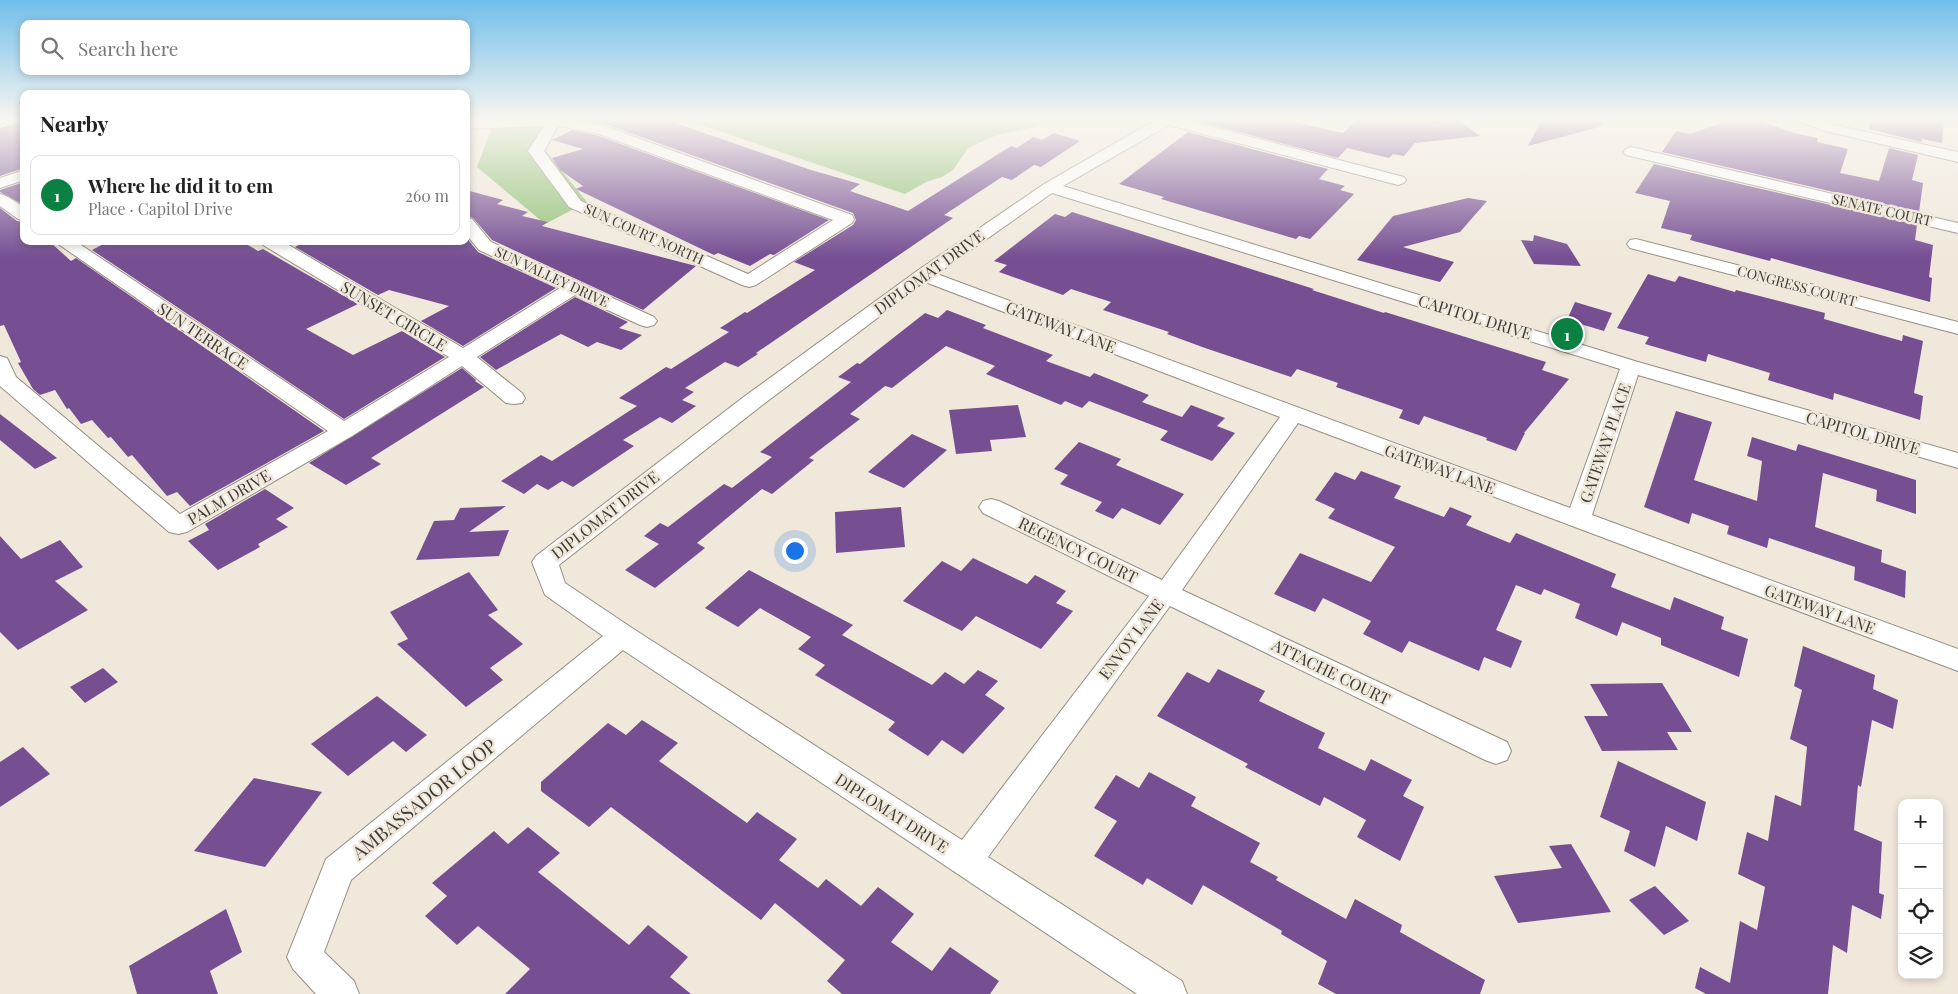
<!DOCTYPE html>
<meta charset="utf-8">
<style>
:root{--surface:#fff;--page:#f2f2f2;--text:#222;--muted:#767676;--line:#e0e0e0;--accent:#0b8043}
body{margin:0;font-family:"Playfair Display",serif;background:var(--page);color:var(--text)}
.controls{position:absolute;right:15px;bottom:15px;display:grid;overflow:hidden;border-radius:10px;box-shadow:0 2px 8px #0003}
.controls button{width:45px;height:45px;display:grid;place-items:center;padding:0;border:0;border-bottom:1px solid var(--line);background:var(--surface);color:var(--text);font:25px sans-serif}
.you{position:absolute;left:794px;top:550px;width:18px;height:18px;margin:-12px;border:4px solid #fff;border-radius:50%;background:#1a73e8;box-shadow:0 0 0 8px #1a73e833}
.badge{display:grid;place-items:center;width:32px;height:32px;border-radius:50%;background:var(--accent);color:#fff;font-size:16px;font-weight:700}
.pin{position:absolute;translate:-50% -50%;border:2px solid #fff;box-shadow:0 1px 5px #0006}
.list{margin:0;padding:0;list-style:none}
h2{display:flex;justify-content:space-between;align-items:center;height:65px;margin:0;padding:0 20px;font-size:21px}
h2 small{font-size:16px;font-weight:400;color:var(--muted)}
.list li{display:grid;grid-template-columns:32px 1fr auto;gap:15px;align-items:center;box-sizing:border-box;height:80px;margin:0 10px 10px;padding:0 10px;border:1px solid var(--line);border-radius:10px}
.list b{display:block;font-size:19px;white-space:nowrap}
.list p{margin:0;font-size:16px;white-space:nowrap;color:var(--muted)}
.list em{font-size:16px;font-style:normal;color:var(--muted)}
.icon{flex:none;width:28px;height:28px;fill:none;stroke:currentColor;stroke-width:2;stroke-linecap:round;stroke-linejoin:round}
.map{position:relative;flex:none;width:1958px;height:994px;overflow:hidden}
.search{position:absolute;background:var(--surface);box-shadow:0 2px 8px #0003;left:20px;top:20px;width:450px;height:55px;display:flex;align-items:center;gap:12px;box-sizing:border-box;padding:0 18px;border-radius:10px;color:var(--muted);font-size:19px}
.panel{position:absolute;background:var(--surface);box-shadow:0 2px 8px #0003;left:20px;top:90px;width:450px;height:155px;border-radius:10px}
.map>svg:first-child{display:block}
.forest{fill:#91c076}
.building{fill:#764f93}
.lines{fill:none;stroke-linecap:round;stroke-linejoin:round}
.minor-casing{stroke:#948d81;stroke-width:2}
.minor{fill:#fff;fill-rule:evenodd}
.labels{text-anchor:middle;stroke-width:5;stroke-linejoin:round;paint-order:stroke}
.far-street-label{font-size:14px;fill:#3e3b36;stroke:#f0e8db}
.street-label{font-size:16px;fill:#3e3b36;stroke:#f0e8db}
.near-street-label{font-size:19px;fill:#3e3b36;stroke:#f0e8db}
</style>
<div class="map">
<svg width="1958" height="994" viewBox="0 0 1958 994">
<rect width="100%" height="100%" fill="#f0e8db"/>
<g class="forest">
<polygon points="495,119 560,119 541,145 587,202 545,224 477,167"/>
<polygon points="683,119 1043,119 1035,127 997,135 968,148 953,170 942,177 926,182 905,194"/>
</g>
<g class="building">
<polygon points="595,119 664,119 811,170 860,184 850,191 908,211 1011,146 1017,148 1033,137 1042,140 1054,133 1080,141 1041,167 1034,165 1012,180 1002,177 944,215 953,218 756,353 758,354 738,367 725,362 685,388 694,392 682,400 696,406 672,423 660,417 623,440 634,446 573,487 562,481 548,490 537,484 524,494 501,481 541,455 552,461 637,406 619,398 666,367 671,369 729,332 720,328 745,312 747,313 815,270 794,262 853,225 856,220 853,213 605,124 590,121"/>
<polygon points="1205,119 1281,119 1343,133 1358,119 1396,119 1413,123 1457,119 1480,136 1415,143 1404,156 1393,154 1389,158 1347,148 1338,158 1201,122"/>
<polygon points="1542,119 1602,119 1603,126 1528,146"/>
<polygon points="1732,119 1755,119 1794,133 1818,138 1817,142 1848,149 1840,173 1879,181 1889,148 1918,155 1912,180 1923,183 1919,212 1662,152 1676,131 1690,134"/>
<polygon points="1870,119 1944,119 1942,143 1922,139 1921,142 1869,129"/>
<polygon points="24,121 24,168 0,176 0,128"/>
<polygon points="572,130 596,135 829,220 774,255 770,254 750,266 718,253 714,255 576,189 583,186 560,170 552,158 583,149 552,140"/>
<polygon points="1188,132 1328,169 1319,179 1345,186 1340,190 1354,194 1310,239 1299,236 1296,239 1161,199 1164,197 1119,184"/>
<polygon points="1654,164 1917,225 1915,240 1933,245 1929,277 1932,278 1930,302 1771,258 1770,261 1690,240 1692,235 1661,228 1670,201 1635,193"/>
<polygon points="24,182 24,205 0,192 0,190"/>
<polygon points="466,190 503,200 497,204 528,212 522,216 548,222 542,226 696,266 643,310 492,240 473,218 466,216"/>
<polygon points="1468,198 1487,201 1460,232 1403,247 1454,262 1440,282 1357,260 1393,216"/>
<polygon points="0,208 17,221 24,222 24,241 49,241 71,261 76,258 324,431 190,506 177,492 167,496 132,455 128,457 111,437 108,438 92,420 81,424 69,408 67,409 55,390 40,395 33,389 18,363 21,362 4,325 0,326"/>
<polygon points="1072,212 1314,289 1312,290 1384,313 1385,312 1546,362 1542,370 1569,379 1524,433 1525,433 1516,451 1486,440 1487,438 1424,416 1419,425 1399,418 1403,410 1336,387 1338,383 1297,369 1291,377 1205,348 1167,334 1169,332 1103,310 1111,302 1071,289 1063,295 999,272 1007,265 994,261 1055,214 1065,217"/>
<polygon points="1534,235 1567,244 1581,266 1534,264 1521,240 1533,241"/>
<polygon points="466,237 478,252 556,288 463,346 421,321 449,306 389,290 378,295 295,247 306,241 466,241"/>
<polygon points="109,241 241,241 258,251 263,249 358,304 306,329 353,355 402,331 445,357 344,419 92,250"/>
<polygon points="1648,274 1675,282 1679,276 1735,292 1736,290 1825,313 1824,319 1902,341 1903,335 1923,341 1914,393 1923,396 1920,420 1834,393 1833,400 1768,380 1770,373 1708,354 1706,362 1645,344 1649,337 1617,328"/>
<polygon points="575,297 628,322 619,328 642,335 621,350 597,342 588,347 561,334 496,370 480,357"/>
<polygon points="1575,302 1612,313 1604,331 1567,320"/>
<polygon points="947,310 986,325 983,328 1053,355 1046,361 1090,377 1094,373 1149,395 1142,402 1182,417 1191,405 1225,418 1217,426 1235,433 1212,461 1160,440 1168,431 1089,401 1082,408 1065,401 1061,405 986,374 995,366 946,346 892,388 885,386 850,414 860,419 809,458 814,460 772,494 762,489 697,543 705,548 655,588 625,570 659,544 644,536 660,523 668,527 724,484 732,488 772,457 760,452 851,382 838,377 857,363 860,364 925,313 938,318"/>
<polygon points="462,368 476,380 475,381 484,387 371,458 381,464 346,485 309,463"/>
<polygon points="1018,405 1026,437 990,440 992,451 956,454 949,410"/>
<polygon points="1676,411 1712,422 1694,480 1757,501 1762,461 1747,456 1752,437 1796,451 1798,444 1916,480 1916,514 1876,501 1877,490 1823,473 1815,527 1882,550 1881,562 1906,571 1905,598 1854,580 1855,567 1769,538 1767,548 1727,534 1729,526 1692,513 1689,524 1644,507"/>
<polygon points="0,414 57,458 35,469 0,440"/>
<polygon points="912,434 947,450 904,488 868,472"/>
<polygon points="1079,442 1121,459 1116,465 1184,494 1160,525 1122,508 1113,519 1095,511 1102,502 1060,484 1068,475 1054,469"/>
<polygon points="1361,471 1401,486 1394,498 1444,517 1450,507 1472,516 1466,525 1510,543 1516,533 1616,574 1611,587 1670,610 1674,597 1724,617 1721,629 1748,639 1739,677 1661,645 1661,638 1622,622 1617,636 1575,618 1580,604 1544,589 1541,595 1516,585 1496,630 1522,641 1511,668 1484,657 1479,671 1409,641 1402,653 1363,634 1371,621 1323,598 1315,612 1274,594 1300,553 1371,582 1395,547 1328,518 1335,509 1315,500 1335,472 1355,480"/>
<polygon points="265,489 294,508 276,519 288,527 258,544 260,547 218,570 188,541 209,530 205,524"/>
<polygon points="506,506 469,532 509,530 499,556 416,560 434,521 454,520 460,508"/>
<polygon points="901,507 905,547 836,553 835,512"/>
<polygon points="0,536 21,559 60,540 83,567 55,581 88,610 18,650 0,632"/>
<polygon points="973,558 1027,584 1035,575 1066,591 1056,603 1073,611 1041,649 976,616 962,631 903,601 942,561 961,571"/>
<polygon points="749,570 853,625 842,635 932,685 945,672 964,684 978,670 998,681 985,695 1005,708 963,754 942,740 928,756 888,730 895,722 815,675 825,665 798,649 811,637 760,608 738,627 705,608"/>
<polygon points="469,572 498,610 488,615 523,644 490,668 503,680 466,707 397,644 408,639 390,612"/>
<polygon points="1803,646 1875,675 1873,689 1898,700 1893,729 1872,720 1861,787 1858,785 1854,830 1882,842 1879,893 1884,895 1881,919 1852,905 1847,953 1833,945 1828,994 1706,994 1695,988 1700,967 1730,983 1740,921 1757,930 1765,887 1738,874 1747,832 1768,841 1775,795 1801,806 1807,747 1790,739 1802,690 1794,686"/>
<polygon points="103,668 118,682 85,703 70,687"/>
<polygon points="1218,669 1265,691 1259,701 1325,733 1318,748 1365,771 1371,759 1412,780 1403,796 1424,807 1400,861 1357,837 1366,820 1324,797 1320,806 1245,767 1248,764 1157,716 1187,672 1209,683"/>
<polygon points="1662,683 1692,732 1667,732 1678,750 1602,751 1584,716 1608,716 1590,684"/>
<polygon points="377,696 427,735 406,752 393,741 348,776 311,744"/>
<polygon points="642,720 678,743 659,761 747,823 757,812 797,839 779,860 818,888 826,879 861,906 878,887 914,914 891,942 932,971 950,947 999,981 990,994 842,994 827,981 845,960 775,903 761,920 611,807 589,827 541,791 541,782 608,723 626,735"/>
<polygon points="23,747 50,774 0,807 0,762"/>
<polygon points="1618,761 1706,802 1697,841 1666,826 1655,867 1624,851 1630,831 1600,817"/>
<polygon points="1149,772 1196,797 1191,806 1260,843 1250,862 1278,877 1276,880 1346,919 1355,899 1402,925 1400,932 1485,980 1480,994 1336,994 1318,984 1327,961 1281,934 1282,931 1203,885 1192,905 1147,878 1143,885 1094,856 1117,821 1094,808 1116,775 1139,788"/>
<polygon points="254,778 322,792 265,867 194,851"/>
<polygon points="528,827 560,853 538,872 629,945 648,925 688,957 670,977 691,994 505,994 530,969 478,926 457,945 425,916 447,896 432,883 494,831 508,844"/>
<polygon points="1571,844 1611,912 1518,923 1494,876 1562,868 1549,846"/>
<polygon points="1655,886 1689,921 1664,935 1629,900"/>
<polygon points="226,909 242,952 210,971 218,994 137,994 129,966"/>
</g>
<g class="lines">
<g class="minor-casing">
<g id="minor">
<polygon points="0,119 9,119 0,124"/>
<path d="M496,119H569L604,126L852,215L854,219L852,223L756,285L749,287L742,285L569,207L528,151L544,126L466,129V121ZM558,126L596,133L833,220L748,274L581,201L544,151Z"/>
<path d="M1157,119H1182L1404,177L1406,180L1404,183L1398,185L1169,125L1063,186L1638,362L1958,453V468L1638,375L1592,515L1958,649V671L1298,423L1182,590L1507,742L1511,751L1507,760L1496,764L1485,760L1170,606L988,857L1182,981L1187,994H1137L623,650L351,880L324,952L354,981L359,994H316L293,969L287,957L326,859L603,636L545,595L532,562L536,556L745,396L917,271L1044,184ZM1052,193L1620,369L1570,508L937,274ZM925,282L1280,417L1162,580L999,501L991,499L983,501L979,507L983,513L1149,596L962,840L632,628L565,583L559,565L761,406Z"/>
<polygon points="1798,119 1819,119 1834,125 1958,152 1958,162 1825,131 1800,122"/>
<polygon points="1631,147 1958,223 1958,233 1626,155 1623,152 1626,149"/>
<polygon points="24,170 24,180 0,188 0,178"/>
<polygon points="0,194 6,196 24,207 24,220 18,219 0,206"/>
<polygon points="466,218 472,219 491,242 654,317 657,321 654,325 647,327 640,325 575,295 477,357 522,393 525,398 522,403 514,404 506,403 462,366 352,436 187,532 178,534 169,532 0,386 0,356 7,358 16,377 180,514 328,431 54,241 75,241 344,421 449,357 263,245 260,241 282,241 463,348 560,288 479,250 466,234"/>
<polygon points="1636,239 1958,322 1958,334 1630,248 1627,244 1630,240"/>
</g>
</g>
<use href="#minor" class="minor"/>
</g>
<linearGradient id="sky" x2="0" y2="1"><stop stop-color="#70beec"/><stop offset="0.46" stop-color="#f8f5ef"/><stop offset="1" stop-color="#f8f5ef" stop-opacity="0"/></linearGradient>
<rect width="1958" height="258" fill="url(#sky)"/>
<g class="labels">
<g class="far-street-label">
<text transform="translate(1882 210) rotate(13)" y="5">SENATE COURT</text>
<text transform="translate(644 234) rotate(24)" y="5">SUN COURT NORTH</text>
<text transform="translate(552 277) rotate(25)" y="5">SUN VALLEY DRIVE</text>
<text transform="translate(1797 286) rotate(15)" y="5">CONGRESS COURT</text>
</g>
<g class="street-label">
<text transform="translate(929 272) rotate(-36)" y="6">DIPLOMAT DRIVE</text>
<text transform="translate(394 316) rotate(31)" y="6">SUNSET CIRCLE</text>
<text transform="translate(1475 317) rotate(17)" y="6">CAPITOL DRIVE</text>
<text transform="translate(1061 327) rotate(21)" y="6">GATEWAY LANE</text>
<text transform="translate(203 336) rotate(34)" y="6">SUN TERRACE</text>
<text transform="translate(1863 433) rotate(16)" y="6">CAPITOL DRIVE</text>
<text transform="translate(1605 443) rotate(-71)" y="6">GATEWAY PLACE</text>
<text transform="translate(1440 469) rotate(20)" y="6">GATEWAY LANE</text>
<text transform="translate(229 497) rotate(-30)" y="6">PALM DRIVE</text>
<text transform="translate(605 515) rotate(-38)" y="6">DIPLOMAT DRIVE</text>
<text transform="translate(1078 550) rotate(26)" y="6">REGENCY COURT</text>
<text transform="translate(1820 609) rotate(20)" y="6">GATEWAY LANE</text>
<text transform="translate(1131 639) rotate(-53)" y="6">ENVOY LANE</text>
<text transform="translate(1331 672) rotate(26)" y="6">ATTACHE COURT</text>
<text transform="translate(892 813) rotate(33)" y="6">DIPLOMAT DRIVE</text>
</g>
<g class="near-street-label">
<text transform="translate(424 799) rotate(-39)" y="7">AMBASSADOR LOOP</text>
</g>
</g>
</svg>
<div class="controls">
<button>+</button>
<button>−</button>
<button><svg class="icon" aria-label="locate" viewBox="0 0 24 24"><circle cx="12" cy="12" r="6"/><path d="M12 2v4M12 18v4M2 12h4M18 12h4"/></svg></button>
<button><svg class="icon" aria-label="layers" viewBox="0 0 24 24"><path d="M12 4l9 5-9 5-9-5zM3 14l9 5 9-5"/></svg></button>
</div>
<div class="you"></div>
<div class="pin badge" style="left:1567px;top:334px">1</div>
<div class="search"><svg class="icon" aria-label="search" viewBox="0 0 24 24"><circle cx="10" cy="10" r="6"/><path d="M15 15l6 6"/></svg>Search here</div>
<section class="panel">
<h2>Nearby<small></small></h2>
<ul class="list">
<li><span class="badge">1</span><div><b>Where he did it to em</b><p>Place · Capitol Drive</p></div><em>260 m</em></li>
</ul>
</section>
</div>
